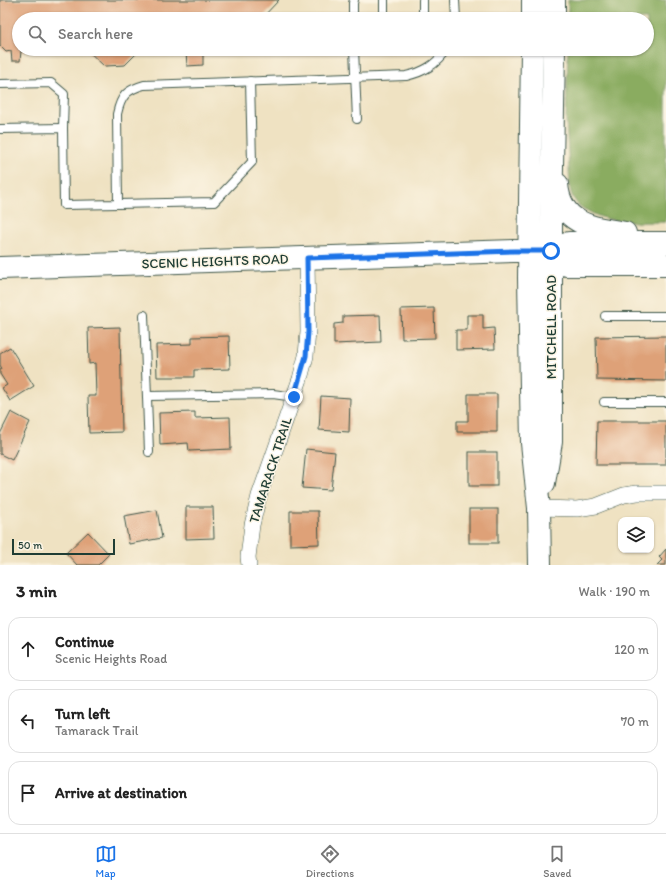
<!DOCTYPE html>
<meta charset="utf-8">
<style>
:root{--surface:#fff;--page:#f6f6f6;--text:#222;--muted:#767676;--line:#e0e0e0;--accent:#1a73e8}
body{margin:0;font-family:Itim,sans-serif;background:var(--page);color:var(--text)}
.controls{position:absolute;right:12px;bottom:12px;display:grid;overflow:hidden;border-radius:8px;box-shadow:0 1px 3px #0004}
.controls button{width:36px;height:36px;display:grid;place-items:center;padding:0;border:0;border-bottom:1px solid var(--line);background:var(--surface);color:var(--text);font:20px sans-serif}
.scale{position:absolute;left:12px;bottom:10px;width:103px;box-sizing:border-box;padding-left:4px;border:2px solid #1f3d34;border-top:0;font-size:11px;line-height:14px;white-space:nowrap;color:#1f3d34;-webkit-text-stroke:3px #fcf5e5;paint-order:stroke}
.stop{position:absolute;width:12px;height:12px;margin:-9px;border:3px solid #1a73e8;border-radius:50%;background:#fff}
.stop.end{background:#1a73e8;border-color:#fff;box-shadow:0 1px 4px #0008}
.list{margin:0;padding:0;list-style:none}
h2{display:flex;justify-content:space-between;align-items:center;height:52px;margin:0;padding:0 16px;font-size:17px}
h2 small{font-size:13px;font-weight:400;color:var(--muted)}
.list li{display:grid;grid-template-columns:26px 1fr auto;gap:12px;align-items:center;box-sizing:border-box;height:64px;margin:0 8px 8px;padding:0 8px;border:1px solid var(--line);border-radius:12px}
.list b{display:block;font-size:15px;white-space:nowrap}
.list p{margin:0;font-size:13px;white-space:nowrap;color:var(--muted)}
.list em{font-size:13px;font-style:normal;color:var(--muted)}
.icon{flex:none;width:22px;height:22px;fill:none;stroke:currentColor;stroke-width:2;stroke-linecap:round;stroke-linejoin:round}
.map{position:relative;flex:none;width:666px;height:565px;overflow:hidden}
.search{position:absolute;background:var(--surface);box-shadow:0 1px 3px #0004;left:12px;right:12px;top:12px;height:44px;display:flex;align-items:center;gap:10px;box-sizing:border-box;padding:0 14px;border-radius:22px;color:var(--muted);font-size:15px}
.sheet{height:268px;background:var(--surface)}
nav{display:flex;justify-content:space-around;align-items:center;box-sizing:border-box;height:56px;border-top:1px solid var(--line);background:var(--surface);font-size:11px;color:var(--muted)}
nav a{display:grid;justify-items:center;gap:2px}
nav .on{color:var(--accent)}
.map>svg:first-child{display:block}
.forest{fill:#8aac60;stroke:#54744a}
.building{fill:#dea178}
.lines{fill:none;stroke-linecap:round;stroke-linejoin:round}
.lane-casing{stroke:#3e5649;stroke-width:10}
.street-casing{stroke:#3e5649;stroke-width:16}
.secondary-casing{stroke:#3e5649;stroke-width:24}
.lane{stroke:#fff;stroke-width:8}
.street{stroke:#fff;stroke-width:15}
.secondary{stroke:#fff;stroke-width:22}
.route{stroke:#1a73e8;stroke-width:5}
.labels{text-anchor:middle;stroke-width:3;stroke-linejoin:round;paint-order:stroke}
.street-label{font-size:14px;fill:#1f3d34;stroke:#fcf5e5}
</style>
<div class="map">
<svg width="666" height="565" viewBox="0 0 666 565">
<rect width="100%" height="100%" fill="#fcf5e5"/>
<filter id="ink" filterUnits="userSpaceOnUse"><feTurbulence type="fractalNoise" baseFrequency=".025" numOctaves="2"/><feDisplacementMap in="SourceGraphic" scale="8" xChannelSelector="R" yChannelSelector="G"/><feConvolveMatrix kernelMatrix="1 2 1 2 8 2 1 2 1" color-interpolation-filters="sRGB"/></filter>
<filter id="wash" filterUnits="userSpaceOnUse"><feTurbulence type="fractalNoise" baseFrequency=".012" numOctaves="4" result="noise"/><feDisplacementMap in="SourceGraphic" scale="16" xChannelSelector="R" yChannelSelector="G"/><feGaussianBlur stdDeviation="0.9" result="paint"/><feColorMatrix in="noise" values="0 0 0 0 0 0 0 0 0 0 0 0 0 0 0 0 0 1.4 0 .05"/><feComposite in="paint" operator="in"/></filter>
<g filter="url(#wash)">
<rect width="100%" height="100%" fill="#efe2c2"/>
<path class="forest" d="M568,0H666V222C639,222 612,225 588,211C584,209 578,206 576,202C572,197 571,193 570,188L566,119L568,49H647V19H568Z"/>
<g id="blocks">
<g class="building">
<polygon points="0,0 279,0 261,19 19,19 19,49 37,49 37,50 21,51 20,61 12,61 11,51 6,52 0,46"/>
<polygon points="86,49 141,49 125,65 106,66 104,66"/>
<polygon points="190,49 203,50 203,65 187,66 186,51 190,50"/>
<polygon points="434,308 435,338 402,339 401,309"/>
<polygon points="380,315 381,342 334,344 334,324 343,323 343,316"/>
<polygon points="467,315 483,315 483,329 494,328 495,349 456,350 456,330 467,330"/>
<polygon points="120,327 122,432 89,433 88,396 96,396 95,363 89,364 88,328"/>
<polygon points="229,336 230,369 194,370 194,377 157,377 156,345 192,344 192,337"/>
<polygon points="666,336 666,381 597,380 596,337"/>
<polygon points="10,347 34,386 10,401 2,388 7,385 0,374 0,370 2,369 0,365 0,353"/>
<polygon points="468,394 497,394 497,432 457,432 457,421 468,421"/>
<polygon points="321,396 350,398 349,432 319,430"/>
<polygon points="11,412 30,422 12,460 0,454 0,434"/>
<polygon points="195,412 195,418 230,417 231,449 189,451 188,443 160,445 159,413"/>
<polygon points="597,421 666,421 666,465 596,465"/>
<polygon points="306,449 335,452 331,490 302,488"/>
<rect x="469" y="452" width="28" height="34"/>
<polygon points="186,507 213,507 214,538 186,539"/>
<rect x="469" y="509" width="29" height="34"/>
<polygon points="157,510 162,538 129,544 124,516"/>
<polygon points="290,511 318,511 319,544 290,545"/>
<polygon points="88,532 109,554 98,565 77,565 66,553"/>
<polygon points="666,549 666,565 657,565 662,560 659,557"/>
</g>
</g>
</g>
<g filter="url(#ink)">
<use href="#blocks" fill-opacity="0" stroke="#3e5649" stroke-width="1"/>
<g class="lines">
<g class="lane-casing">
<g id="lane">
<polyline points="384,0 384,19"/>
<polyline points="455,0 456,19"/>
<polyline points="353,19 353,3 354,0"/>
<polyline points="423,19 423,0"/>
<polyline points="354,49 357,119"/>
<polyline points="0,84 51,83 64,94 63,128"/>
<path d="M0,129L63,128L64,205L118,204L117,114C121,96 126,90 144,85L406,76C424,72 436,65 447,49"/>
<polyline points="118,204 214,202 252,162 250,81"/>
<polyline points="144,315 149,452"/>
<polyline points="605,316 666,316"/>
<polyline points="147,396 273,394 294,397"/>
<polyline points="604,402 666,402"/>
</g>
</g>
<g class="street-casing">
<g id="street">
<polyline points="539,508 577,509 596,506 624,495 637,493 666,493"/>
<polyline points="249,565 248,557 252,525 259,496 300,379 306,356 308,331 307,258"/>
</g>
</g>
<g class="secondary-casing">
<g id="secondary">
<polyline points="533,19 533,0"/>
<polyline points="554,19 554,0"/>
<polyline points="532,49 529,278 532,443 539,508 540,565"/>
<path d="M557,184C560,224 592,228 625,233"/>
<polyline points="551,251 566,265 666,265"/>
<polyline points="0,268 514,251 551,251 569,243 666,243"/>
<polyline points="544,483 551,442 551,225 554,49"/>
</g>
</g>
<use href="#lane" class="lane"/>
<use href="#street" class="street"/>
<use href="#secondary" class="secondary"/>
</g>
</g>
<g class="lines" filter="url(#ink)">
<polyline class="route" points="294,397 306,356 308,332 307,258 514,251 551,251"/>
</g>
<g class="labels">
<g class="street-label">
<text transform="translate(215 261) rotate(-2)" y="5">SCENIC HEIGHTS ROAD</text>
<text transform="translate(551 327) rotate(-90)" y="5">MITCHELL ROAD</text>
<text transform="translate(270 470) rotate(-72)" y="5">TAMARACK TRAIL</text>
</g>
</g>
</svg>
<div class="controls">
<button><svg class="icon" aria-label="layers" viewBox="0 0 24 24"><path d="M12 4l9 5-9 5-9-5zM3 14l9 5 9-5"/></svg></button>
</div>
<div class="scale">50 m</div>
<div class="stop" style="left:551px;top:251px"></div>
<div class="stop end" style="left:294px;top:397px"></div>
<div class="search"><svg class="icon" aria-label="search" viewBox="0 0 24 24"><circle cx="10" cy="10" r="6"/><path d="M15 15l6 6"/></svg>Search here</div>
</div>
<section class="sheet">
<h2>3 min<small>Walk · 190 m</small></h2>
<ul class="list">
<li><svg class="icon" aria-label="ahead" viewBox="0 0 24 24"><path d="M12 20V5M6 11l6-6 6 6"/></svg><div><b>Continue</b><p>Scenic Heights Road</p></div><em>120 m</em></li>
<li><svg class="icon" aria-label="left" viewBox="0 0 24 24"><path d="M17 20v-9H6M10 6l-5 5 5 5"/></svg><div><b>Turn left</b><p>Tamarack Trail</p></div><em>70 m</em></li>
<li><svg class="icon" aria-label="arrive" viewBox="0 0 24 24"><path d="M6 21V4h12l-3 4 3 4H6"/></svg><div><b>Arrive at destination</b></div></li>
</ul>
</section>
<nav>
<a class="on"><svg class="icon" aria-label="map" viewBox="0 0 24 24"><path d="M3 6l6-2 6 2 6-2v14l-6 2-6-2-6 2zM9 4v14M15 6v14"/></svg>Map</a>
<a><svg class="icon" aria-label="directions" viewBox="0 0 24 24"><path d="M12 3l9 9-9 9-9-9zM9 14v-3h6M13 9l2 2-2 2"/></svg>Directions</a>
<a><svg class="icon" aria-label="saved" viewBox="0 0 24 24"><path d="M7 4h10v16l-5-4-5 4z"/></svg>Saved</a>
</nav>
